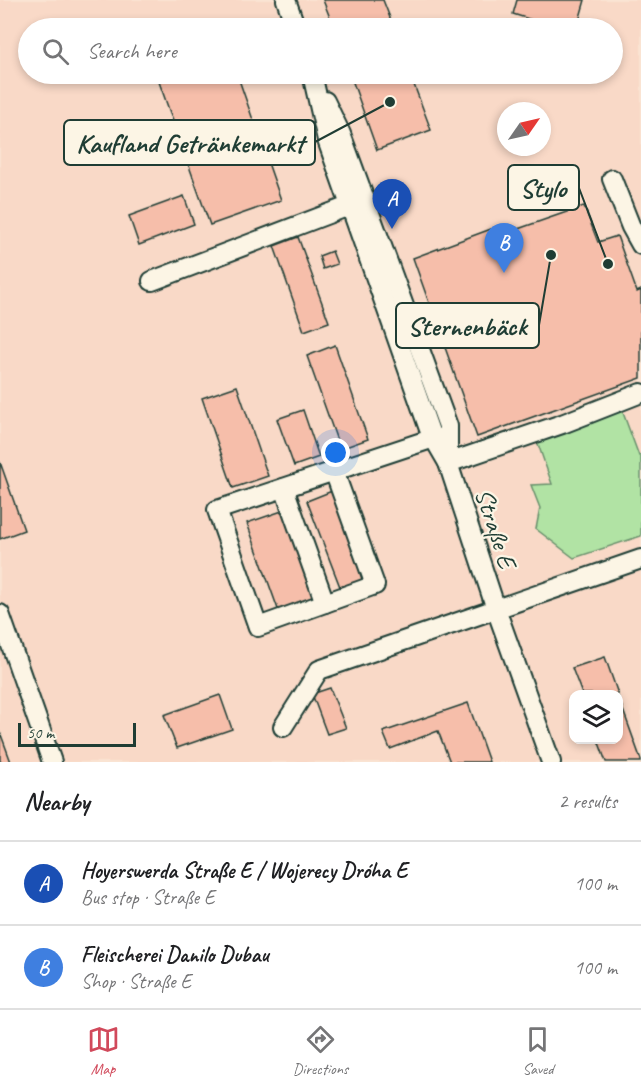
<!DOCTYPE html>
<meta charset="utf-8">
<style>
:root{--surface:#fff;--page:#f2f2f2;--text:#202124;--muted:#757577;--line:#e0e0e0;--accent:#d1495b}
body{margin:0;font-family:Caveat,sans-serif;background:var(--page);color:var(--text)}
.controls{position:absolute;right:18px;bottom:18px;display:grid;overflow:hidden;border-radius:12px;box-shadow:0 3px 9px #0003}
.controls button{width:54px;height:54px;display:grid;place-items:center;padding:0;border:0;border-bottom:2px solid var(--line);background:var(--surface);color:var(--text);font:30px sans-serif}
.compass{position:absolute;left:497px;top:102px;width:54px;height:54px;border-radius:50%;background:var(--surface);box-shadow:0 3px 9px #0003;rotate:56deg}
.scale{position:absolute;left:18px;bottom:15px;width:118px;box-sizing:border-box;padding-left:6px;border:3px solid #1f3d34;border-top:0;font-size:16px;line-height:21px;white-space:nowrap;color:#1f3d34;-webkit-text-stroke:4px #fcf5e5;paint-order:stroke}
.you{position:absolute;left:336px;top:453px;width:21px;height:21px;margin:-15px;border:4px solid #fff;border-radius:50%;background:#1a73e8;box-shadow:0 0 0 9px #1a73e833}
.badge{display:grid;place-items:center;width:39px;height:39px;border-radius:50%;background:var(--accent);color:#fff;font-size:20px;font-weight:700}
.pin{position:absolute;translate:-50% -50px;filter:drop-shadow(0 2px 3px #0008)}
.pin::after{content:'';position:absolute;top:32px;width:21px;height:18px;background:inherit;clip-path:polygon(0 0,100% 0,50% 100%)}
.list{margin:0;padding:0;list-style:none}
h2{display:flex;justify-content:space-between;align-items:center;height:78px;margin:0;padding:0 24px;font-size:26px}
h2 small{font-size:20px;font-weight:400;color:var(--muted)}
.list li{display:grid;grid-template-columns:39px 1fr auto;gap:18px;align-items:center;box-sizing:border-box;height:84px;padding:0 24px;border-top:2px solid var(--line)}
.list b{display:block;font-size:22px;white-space:nowrap}
.list p{margin:0;font-size:20px;white-space:nowrap;color:var(--muted)}
.list em{font-size:20px;font-style:normal;color:var(--muted)}
.icon{flex:none;width:33px;height:33px;fill:none;stroke:currentColor;stroke-width:2;stroke-linecap:round;stroke-linejoin:round}
.map{position:relative;flex:none;width:641px;height:762px;overflow:hidden}
.search{position:absolute;background:var(--surface);box-shadow:0 3px 9px #0003;left:18px;right:18px;top:18px;height:66px;display:flex;align-items:center;gap:15px;box-sizing:border-box;padding:0 21px;border-radius:33px;color:var(--muted);font-size:22px}
.sheet{height:246px;background:var(--surface)}
nav{display:flex;justify-content:space-around;align-items:center;box-sizing:border-box;height:84px;border-top:2px solid var(--line);background:var(--surface);font-size:16px;color:var(--muted)}
nav a{display:grid;justify-items:center;gap:3px}
nav .on{color:var(--accent)}
.map>svg:first-child{display:block}
.built{fill:#f9d9c7;fill-rule:evenodd}
.green{fill:#b1e3a4;stroke:#68906c;stroke-width:1.5}
.building{fill:#f6beaa;stroke:#1f3d34;stroke-width:1.5}
.lines{fill:none;stroke-linecap:round;stroke-linejoin:round}
.minor-casing{stroke:#1f3d34;stroke-width:22}
.minor{stroke:#fcf5e5;stroke-width:18}
.labels{text-anchor:middle;stroke-width:4.5;stroke-linejoin:round;paint-order:stroke}
.street-label{font-size:26px;fill:#1f3d34;stroke:#fcf5e5}
.leader{fill:none;stroke:#1f3d34;stroke-width:2}
.callout-dot{fill:#1f3d34;stroke:#fcf5e5;stroke-width:2}
.callout{fill:#fcf5e5;stroke:#1f3d34;stroke-width:2}
.callout-label{font-size:27px;text-anchor:middle;font-weight:bold;fill:#1f3d34}
</style>
<div class="map">
<svg width="641" height="762" viewBox="0 0 641 762">
<rect width="100%" height="100%" fill="#fae4d3"/>
<filter id="ink" filterUnits="userSpaceOnUse"><feTurbulence type="fractalNoise" baseFrequency=".0167" numOctaves="2"/><feDisplacementMap in="SourceGraphic" scale="12" xChannelSelector="R" yChannelSelector="G"/><feConvolveMatrix kernelMatrix="1 2 1 2 8 2 1 2 1" color-interpolation-filters="sRGB"/></filter>
<g filter="url(#ink)">
<path class="built" d="M0,0H641V762H0ZM28,28H612V74H28ZM506,111H542V147H506ZM574,694H618V740H574Z"/>
<polygon class="green" points="622,410 639,456 641,455 641,536 574,558 536,529 540,508 531,485 552,484 537,441"/>
<g class="building">
<polygon points="323,0 383,0 394,28 334,28"/>
<polygon points="517,0 585,0 577,28 557,28 513,14"/>
<polygon points="175,74 237,74 281,200 210,225 158,79"/>
<polygon points="350,74 410,74 431,130 377,150"/>
<polygon points="184,196 194,224 139,245 129,216"/>
<polygon points="584,206 598,242 617,236 637,292 641,290 641,378 477,437 413,258 491,229 499,252 517,245 512,231"/>
<polygon points="298,237 329,322 304,331 274,246"/>
<polygon points="332,251 337,264 323,269 319,256"/>
<polygon points="335,345 368,439 340,449 307,356"/>
<polygon points="237,386 268,476 233,488 202,398"/>
<polygon points="303,410 319,457 294,466 277,419"/>
<polygon points="0,462 24,530 0,539"/>
<polygon points="332,491 367,583 342,592 307,501"/>
<polygon points="282,511 314,600 279,612 247,523"/>
<polygon points="605,657 618,694 582,694 572,668"/>
<polygon points="330,688 346,728 327,734 312,694"/>
<polygon points="220,695 232,729 177,748 164,715"/>
<polygon points="618,696 641,760 641,762 606,762 598,740 618,740"/>
<polygon points="468,703 489,762 450,762 438,731 390,749 383,732"/>
<polygon points="0,732 11,762 0,762"/>
</g>
<g class="lines">
<g class="minor-casing">
<g id="minor">
<polyline points="286,0 296,28"/>
<polyline points="312,74 327,140 430,432 448,463 496,609 551,762"/>
<polyline points="325,101 341,134 448,426 448,461"/>
<polyline points="612,179 631,227 641,245"/>
<polyline points="152,281 349,206"/>
<polyline points="448,463 562,424 641,393"/>
<polyline points="284,488 325,603 375,585 334,471"/>
<polyline points="325,603 258,627 217,510 434,438"/>
<polyline points="0,614 52,762"/>
<polyline points="283,727 319,670 641,559"/>
</g>
</g>
<use href="#minor" class="minor"/>
</g>
</g>
<g class="labels">
<g class="street-label">
<text transform="translate(496 528) rotate(72)" y="9">Straße E</text>
</g>
</g>
<path class="leader" d="M390 102L315 142M608 264L579 188M551 255L539 325"/>
<g class="callout-dot">
<circle cx="390" cy="102" r="6"/>
<circle cx="608" cy="264" r="6"/>
<circle cx="551" cy="255" r="6"/>
</g>
<g class="callout">
<rect x="64" y="120" width="251" height="45" rx="6"/>
<rect x="508" y="165" width="71" height="45" rx="6"/>
<rect x="396" y="303" width="143" height="45" rx="6"/>
</g>
<g class="callout-label">
<text x="190" y="152">Kaufland Getränkemarkt</text>
<text x="543" y="197">Stylo</text>
<text x="467" y="335">Sternenbäck</text>
</g>
</svg>
<div class="controls">
<button><svg class="icon" aria-label="layers" viewBox="0 0 24 24"><path d="M12 4l9 5-9 5-9-5zM3 14l9 5 9-5"/></svg></button>
</div>
<svg class="compass" viewBox="-18 -18 36 36"><path d="M0-13l5 13h-10z" fill="#e53935"/><path d="M0 13l5-13h-10z" fill="#757577"/></svg>
<div class="scale">50 m</div>
<div class="you"></div>
<div class="pin badge" style="left:392px;top:229px;background:#1a4fb4">A</div>
<div class="pin badge" style="left:504px;top:273px;background:#3f7fe0">B</div>
<div class="search"><svg class="icon" aria-label="search" viewBox="0 0 24 24"><circle cx="10" cy="10" r="6"/><path d="M15 15l6 6"/></svg>Search here</div>
</div>
<section class="sheet">
<h2>Nearby<small>2 results</small></h2>
<ul class="list">
<li><span class="badge" style="background:#1a4fb4">A</span><div><b>Hoyerswerda Straße E / Wojerecy Dróha E</b><p>Bus stop · Straße E</p></div><em>100 m</em></li>
<li><span class="badge" style="background:#3f7fe0">B</span><div><b>Fleischerei Danilo Dubau</b><p>Shop · Straße E</p></div><em>100 m</em></li>
</ul>
</section>
<nav>
<a class="on"><svg class="icon" aria-label="map" viewBox="0 0 24 24"><path d="M3 6l6-2 6 2 6-2v14l-6 2-6-2-6 2zM9 4v14M15 6v14"/></svg>Map</a>
<a><svg class="icon" aria-label="directions" viewBox="0 0 24 24"><path d="M12 3l9 9-9 9-9-9zM9 14v-3h6M13 9l2 2-2 2"/></svg>Directions</a>
<a><svg class="icon" aria-label="saved" viewBox="0 0 24 24"><path d="M7 4h10v16l-5-4-5 4z"/></svg>Saved</a>
</nav>
